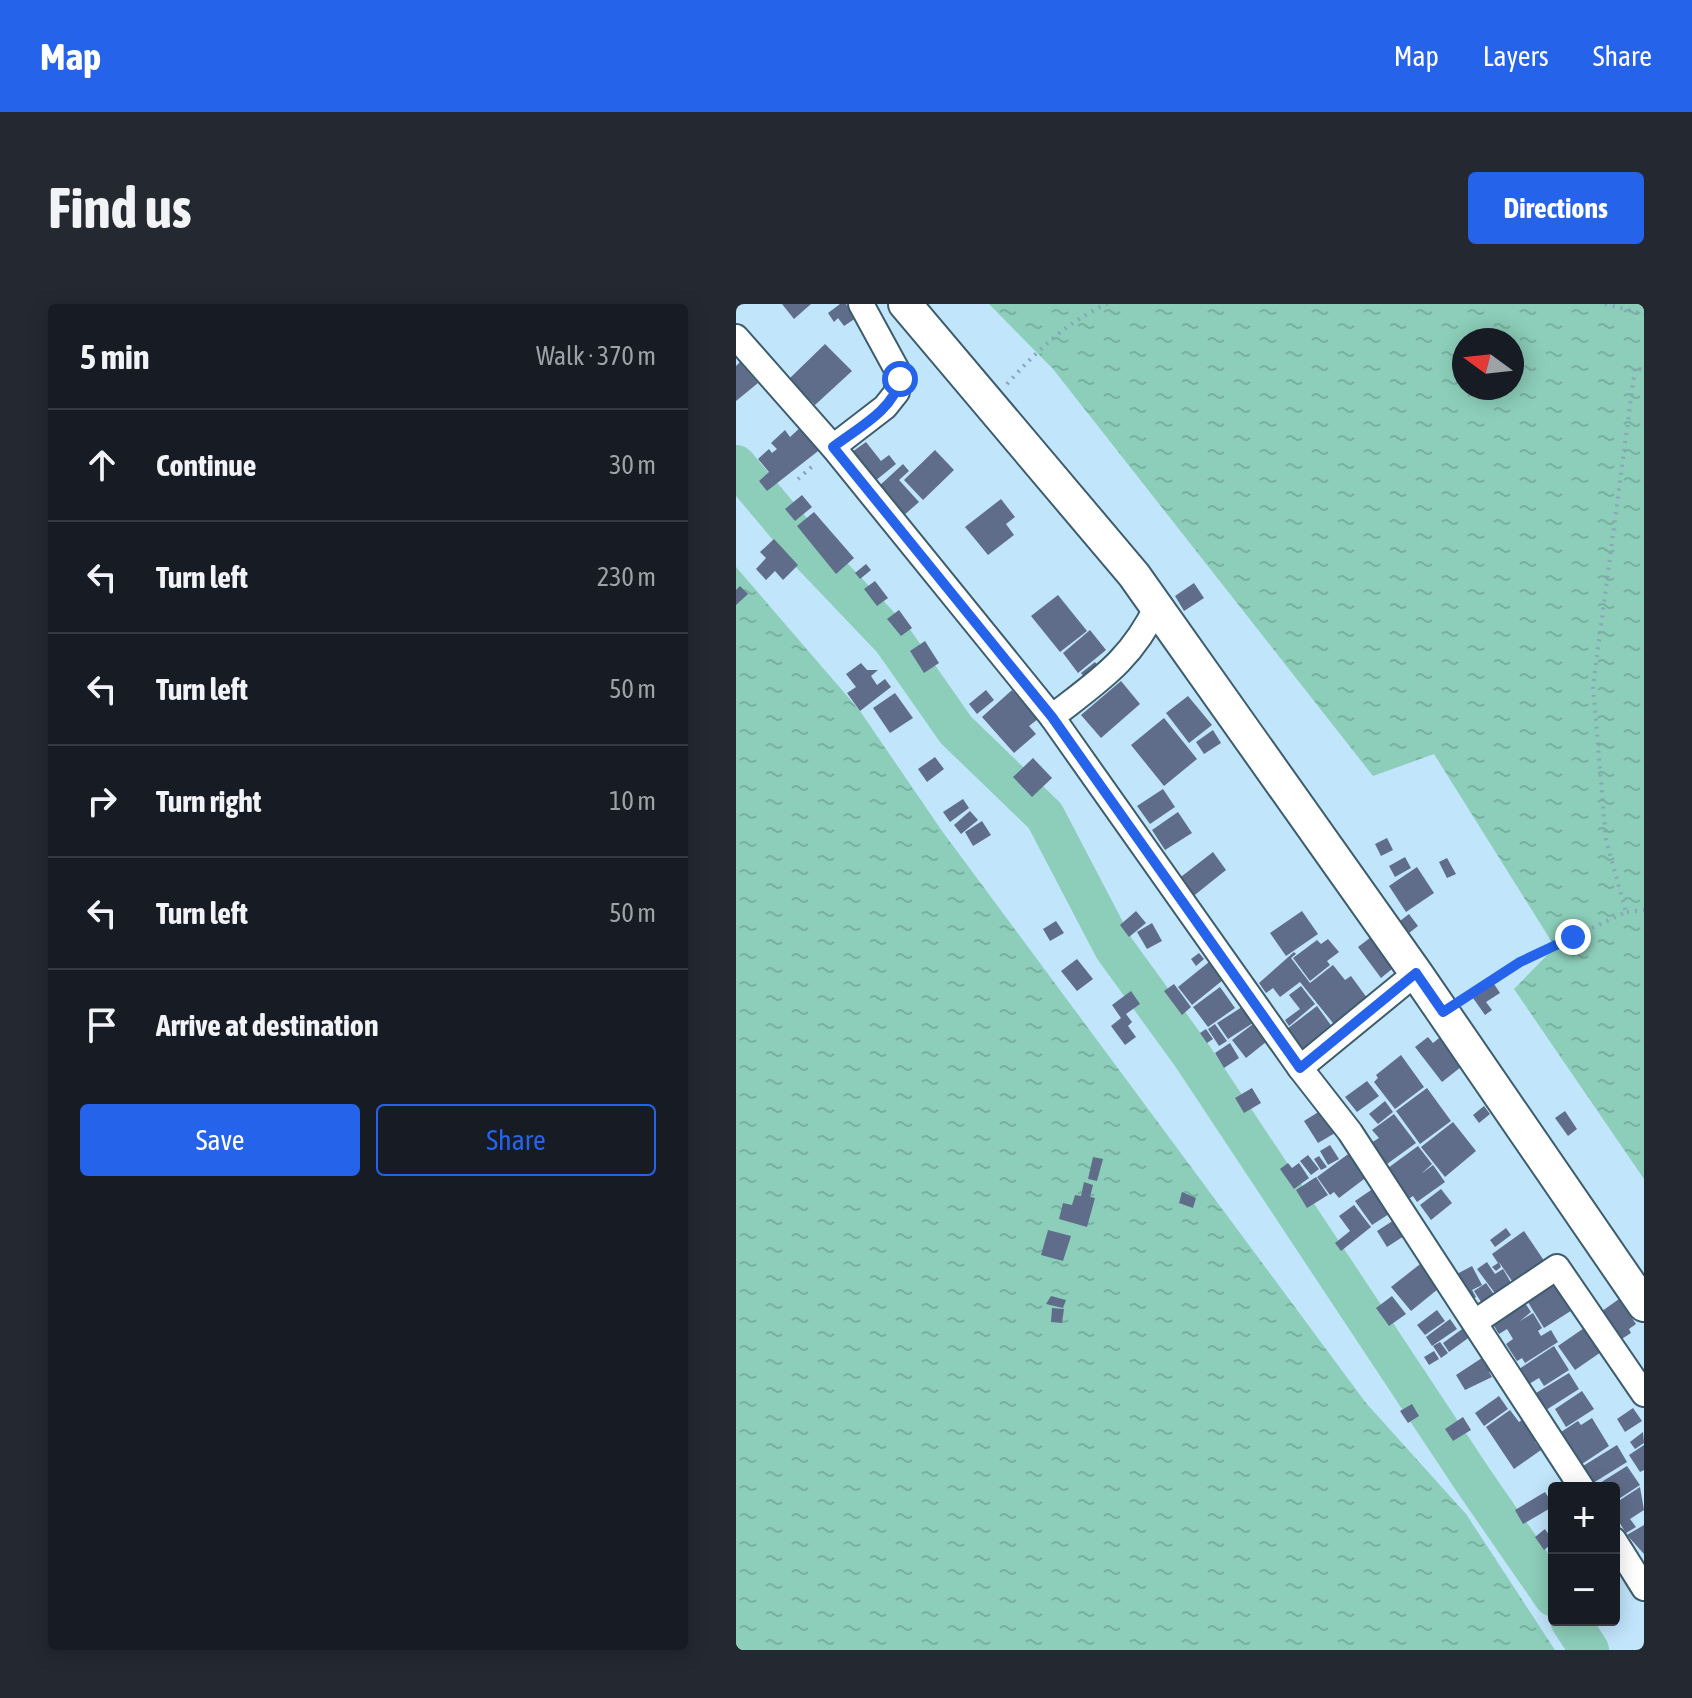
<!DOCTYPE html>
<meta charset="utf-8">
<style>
:root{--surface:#171b24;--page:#242831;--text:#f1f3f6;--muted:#9ea1a6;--line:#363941;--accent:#2563eb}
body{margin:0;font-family:"Asap Condensed",sans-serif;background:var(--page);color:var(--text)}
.controls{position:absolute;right:24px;bottom:24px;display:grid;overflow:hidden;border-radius:8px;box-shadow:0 4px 20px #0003}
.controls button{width:72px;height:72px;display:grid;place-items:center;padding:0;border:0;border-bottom:2px solid var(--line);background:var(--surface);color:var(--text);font:40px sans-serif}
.compass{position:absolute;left:716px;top:24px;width:72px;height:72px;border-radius:50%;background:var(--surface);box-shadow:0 4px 20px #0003;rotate:285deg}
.stop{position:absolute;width:24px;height:24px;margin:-18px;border:6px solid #2563eb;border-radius:50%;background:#fff}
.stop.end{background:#2563eb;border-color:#fff;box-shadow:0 2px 8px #0008}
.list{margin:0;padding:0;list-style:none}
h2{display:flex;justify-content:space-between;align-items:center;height:104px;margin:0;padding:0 32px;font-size:34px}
h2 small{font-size:26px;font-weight:400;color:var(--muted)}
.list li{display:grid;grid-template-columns:52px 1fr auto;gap:24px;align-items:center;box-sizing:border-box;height:112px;padding:0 32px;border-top:2px solid var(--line)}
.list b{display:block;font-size:30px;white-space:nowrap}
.list em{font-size:26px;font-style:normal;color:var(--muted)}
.actions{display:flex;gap:16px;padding:24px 32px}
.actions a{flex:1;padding:18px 0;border:2px solid var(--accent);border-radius:8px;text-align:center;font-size:28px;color:var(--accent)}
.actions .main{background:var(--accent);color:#fff}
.icon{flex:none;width:44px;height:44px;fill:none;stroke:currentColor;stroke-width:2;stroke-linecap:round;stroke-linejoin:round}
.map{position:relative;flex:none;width:908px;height:1346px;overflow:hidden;border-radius:8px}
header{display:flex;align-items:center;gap:48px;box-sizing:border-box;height:112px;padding:0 40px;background:var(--accent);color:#fff}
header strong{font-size:38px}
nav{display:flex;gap:44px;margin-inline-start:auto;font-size:28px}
.intro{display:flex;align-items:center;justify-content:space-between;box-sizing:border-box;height:192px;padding:0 48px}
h1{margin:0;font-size:56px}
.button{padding:20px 36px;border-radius:8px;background:var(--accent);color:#fff;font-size:28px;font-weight:700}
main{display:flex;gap:48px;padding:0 48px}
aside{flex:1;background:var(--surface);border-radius:8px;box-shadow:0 4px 20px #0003}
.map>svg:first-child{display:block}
.water{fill:url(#water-ripples);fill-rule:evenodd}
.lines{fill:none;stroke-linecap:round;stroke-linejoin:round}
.river{stroke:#8cceb9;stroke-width:40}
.building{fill:#606d8a}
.minor-casing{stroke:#3d5d6f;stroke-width:28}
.tertiary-casing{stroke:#3d5d6f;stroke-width:36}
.path{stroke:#89a5b7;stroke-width:4;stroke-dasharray:2 6;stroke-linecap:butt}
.minor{stroke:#fff;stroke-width:24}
.tertiary{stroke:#fff;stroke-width:32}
.route{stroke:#2563eb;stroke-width:10}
</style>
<header>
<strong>Map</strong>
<nav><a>Map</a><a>Layers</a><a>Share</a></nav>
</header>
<div class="intro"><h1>Find us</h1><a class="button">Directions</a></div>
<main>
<aside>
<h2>5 min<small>Walk · 370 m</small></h2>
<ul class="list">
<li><svg class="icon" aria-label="ahead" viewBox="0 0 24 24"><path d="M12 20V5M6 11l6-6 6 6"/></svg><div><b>Continue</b></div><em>30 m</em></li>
<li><svg class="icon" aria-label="left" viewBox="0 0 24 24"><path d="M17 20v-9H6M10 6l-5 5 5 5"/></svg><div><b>Turn left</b></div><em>230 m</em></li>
<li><svg class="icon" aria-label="left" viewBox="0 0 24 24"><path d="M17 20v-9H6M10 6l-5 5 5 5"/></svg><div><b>Turn left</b></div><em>50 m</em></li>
<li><svg class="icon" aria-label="right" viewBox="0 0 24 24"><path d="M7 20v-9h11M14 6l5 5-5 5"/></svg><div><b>Turn right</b></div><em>10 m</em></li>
<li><svg class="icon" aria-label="left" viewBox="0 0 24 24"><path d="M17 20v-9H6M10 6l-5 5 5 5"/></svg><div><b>Turn left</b></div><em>50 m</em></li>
<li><svg class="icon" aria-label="arrive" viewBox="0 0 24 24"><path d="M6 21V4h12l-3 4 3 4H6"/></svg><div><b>Arrive at destination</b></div></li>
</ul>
<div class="actions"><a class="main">Save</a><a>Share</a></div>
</aside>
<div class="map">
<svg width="908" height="1346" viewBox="0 0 908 1346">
<defs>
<pattern id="water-ripples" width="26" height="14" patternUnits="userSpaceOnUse" patternTransform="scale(2)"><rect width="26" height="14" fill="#8cceb9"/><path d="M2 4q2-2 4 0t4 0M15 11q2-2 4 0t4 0" fill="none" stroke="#78b19f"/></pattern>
</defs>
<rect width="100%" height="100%" fill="#c1e5fb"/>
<g class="water">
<path d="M253,0H908V875L778,685L819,643L698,450L637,472L317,65ZM728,36H776V84H728Z"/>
<polygon points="0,263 124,407 206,527 630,1099 730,1210 819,1346 0,1346"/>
</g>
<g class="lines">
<g class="river">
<polyline points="0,161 75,250 157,336 220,426 309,512 378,644 455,750 737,1176 818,1293"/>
<polyline points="834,1316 853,1346"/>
</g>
</g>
<g class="building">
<polygon points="46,0 75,0 58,15"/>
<polygon points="104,0 110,0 120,14 108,22 102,14 98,18 92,9"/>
<polygon points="89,40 116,67 79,101 53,75"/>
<polygon points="4,58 22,79 0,97 0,62"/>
<polygon points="66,122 86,144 31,187 23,177 33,168 22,155 33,145 36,149 41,145 35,139 49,126 54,133"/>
<polygon points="130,138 145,157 153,151 160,160 139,177 116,148"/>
<polygon points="199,146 218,166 187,196 168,176"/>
<polygon points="167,160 173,167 163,176 183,198 167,212 142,183"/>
<polygon points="66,191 76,203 59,217 49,205"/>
<polygon points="265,195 279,213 270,220 278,231 252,251 229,223"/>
<polygon points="78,208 118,254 100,270 61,222"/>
<polygon points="38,235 62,261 47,276 39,267 30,276 20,265 30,254 24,248"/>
<polygon points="130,260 135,266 124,275 119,269"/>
<polygon points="139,277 152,294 141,302 128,285"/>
<polygon points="458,279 468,294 448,307 439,292"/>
<polygon points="4,282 12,290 0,301 0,286"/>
<polygon points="322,291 351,327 324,348 295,312"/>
<polygon points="163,306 176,324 165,332 151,315"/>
<polygon points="354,326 370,346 342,369 327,349"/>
<polygon points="189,337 203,359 188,369 174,347"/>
<polygon points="359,358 367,368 353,379 345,369"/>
<polygon points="125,359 131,366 142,366 135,372 141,381 149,375 155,383 124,407 111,389 120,383 110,370"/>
<polygon points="385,377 404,400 365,434 345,411"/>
<polygon points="250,386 258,396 241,410 233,400"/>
<polygon points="276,386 302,415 293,422 300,430 278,449 246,413"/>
<polygon points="159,389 177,414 154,429 137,404"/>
<polygon points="452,392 476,421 453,439 430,409"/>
<polygon points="428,414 461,455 428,482 395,441"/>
<polygon points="477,426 485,439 468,450 460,438"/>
<polygon points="199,453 208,465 191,478 182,465"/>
<polygon points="297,454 316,474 296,493 277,473"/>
<polygon points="427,485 439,503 414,520 401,502"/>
<polygon points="227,495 233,504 214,518 207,508"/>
<polygon points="234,507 242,516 225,530 218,521"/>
<polygon points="442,508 456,529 429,546 416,526"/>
<polygon points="246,517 255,531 237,542 229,528"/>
<polygon points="651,534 657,546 645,552 639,540"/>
<polygon points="477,548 490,566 455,594 441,576"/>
<polygon points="669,553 675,564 659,573 653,562"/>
<polygon points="711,554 720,570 711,574 703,558"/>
<polygon points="681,563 698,589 670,608 653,582"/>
<polygon points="400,607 410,619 393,633 384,621"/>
<polygon points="566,607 582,630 550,652 534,629"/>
<polygon points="673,610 682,622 673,629 664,617"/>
<polygon points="320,617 328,629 314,637 307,625"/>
<polygon points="416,619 426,637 411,645 401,628"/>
<polygon points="639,630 662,660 645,674 622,643"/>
<polygon points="592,635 603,648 591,657 594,661 574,677 557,654 581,636 585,640"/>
<polygon points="558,648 560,650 555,654 574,679 597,661 609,676 615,672 634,698 601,724 564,678 544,693 537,684 530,689 523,679"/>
<polygon points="463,649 468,655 460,662 455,655"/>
<polygon points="341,655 357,675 341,687 325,667"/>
<polygon points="473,658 487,676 456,701 442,683"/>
<polygon points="438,680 455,703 446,711 428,687"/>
<polygon points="758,680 764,689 750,698 756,706 749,711 737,694"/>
<polygon points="565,682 579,700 553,722 549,716 564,705 553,691"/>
<polygon points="484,683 499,704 472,723 457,703"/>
<polygon points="395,687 404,700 390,710 396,718 392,722 400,733 389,741 375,722 385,714 376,701"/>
<polygon points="581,702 597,724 568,747 551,725"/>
<polygon points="506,703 517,719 492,735 481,719"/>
<polygon points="521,717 535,734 510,754 496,736"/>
<polygon points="479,720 491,737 483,742 472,725"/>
<polygon points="470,725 477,735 471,739 464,729"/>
<polygon points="708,730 730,759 706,778 679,743 692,733 697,739"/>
<polygon points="494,739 503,754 488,764 479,749"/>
<polygon points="665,751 688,783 659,805 638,778 642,774 640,771"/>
<polygon points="631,777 643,792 621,808 609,793"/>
<polygon points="516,784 525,799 508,809 499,794"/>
<polygon points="691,784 715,817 684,840 660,807"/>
<polygon points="649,797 657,808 642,820 633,810"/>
<polygon points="748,802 754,810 743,819 737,811"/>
<polygon points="584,807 599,829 582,839 568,817"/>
<polygon points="829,807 841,825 832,832 819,814"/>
<polygon points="658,810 680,839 651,860 635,839 643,834 636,826"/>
<polygon points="717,818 740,847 709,873 685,843"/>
<polygon points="594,841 603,855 592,861 584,847"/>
<polygon points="682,842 696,860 685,870 697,861 709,878 681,898 677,892 671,896 652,864"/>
<polygon points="615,848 632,872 603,894 598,888 594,891 581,873"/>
<polygon points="572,851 583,865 575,871 564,857"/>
<polygon points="583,852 591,863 585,866 578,855"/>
<polygon points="357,853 367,855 361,877 352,875"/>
<polygon points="552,859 556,864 563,859 573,874 558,885 544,865"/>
<polygon points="580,873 592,891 571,904 560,886"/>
<polygon points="348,878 357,881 354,893 359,894 351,923 323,915 327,899 336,901 339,891 345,892"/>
<polygon points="641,882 646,890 642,894 653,910 636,921 619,897"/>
<polygon points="705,885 716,899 695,916 684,901"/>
<polygon points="446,888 460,894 457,904 443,899"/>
<polygon points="618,901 635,923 605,947 599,939 614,927 603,912"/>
<polygon points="658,916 668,932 651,943 641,927"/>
<polygon points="770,924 775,931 759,943 754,936"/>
<polygon points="312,926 335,932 327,957 305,951"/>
<polygon points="788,927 811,961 780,983 763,958 765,963 760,967 756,963 762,959 756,950"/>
<polygon points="688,957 707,981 675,1007 655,983"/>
<polygon points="751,958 759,970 767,965 777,982 761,992 741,965"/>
<polygon points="736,962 746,981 736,986 740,993 733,997 719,971"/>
<polygon points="822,974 841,1003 808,1024 790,995"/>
<polygon points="750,979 759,992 747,1001 738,987"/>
<polygon points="315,992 330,996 327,1004 310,1000"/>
<polygon points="656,992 670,1010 653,1022 640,1004"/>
<polygon points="883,995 900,1020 893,1025 895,1029 881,1038 862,1010"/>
<polygon points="787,996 795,1008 784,1017 797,1009 806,1024 802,1027 805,1032 815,1026 822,1038 789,1059 786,1054 781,1057 770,1040 777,1035 771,1025 763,1030 755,1017"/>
<polygon points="316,1004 328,1005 326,1019 315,1018"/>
<polygon points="701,1006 709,1017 689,1031 681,1021"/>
<polygon points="714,1015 721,1025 696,1042 690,1033"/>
<polygon points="851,1022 868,1046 839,1066 822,1042"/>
<polygon points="729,1023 735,1032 713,1048 707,1039"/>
<polygon points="704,1038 712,1049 705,1054 697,1042"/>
<polygon points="818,1042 833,1066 808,1082 803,1074 793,1080 783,1065"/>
<polygon points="698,1047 703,1055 693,1061 688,1053"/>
<polygon points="752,1050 760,1063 753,1068 756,1073 729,1086 720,1071"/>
<polygon points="833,1069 843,1085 810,1106 800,1089"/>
<polygon points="846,1087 858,1105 830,1123 819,1105"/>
<polygon points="763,1092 772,1105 748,1122 739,1109"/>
<polygon points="676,1100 683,1112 672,1119 664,1107"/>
<polygon points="897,1104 906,1117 889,1128 881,1115"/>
<polygon points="774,1106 783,1118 790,1113 804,1135 799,1138 805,1146 778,1165 750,1123"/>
<polygon points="727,1113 735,1126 717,1137 709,1125"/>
<polygon points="856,1114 873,1142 846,1160 825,1128 842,1117 845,1121"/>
<polygon points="907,1128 908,1139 899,1145 894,1138"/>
<polygon points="881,1141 891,1158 857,1179 847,1162"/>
<polygon points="908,1141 908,1166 904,1168 893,1151"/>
<polygon points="891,1162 904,1181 878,1198 878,1184 856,1184"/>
<polygon points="904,1183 908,1206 894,1215 900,1223 890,1229 878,1210 878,1200"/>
<polygon points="809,1188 818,1202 787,1220 779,1206"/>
<polygon points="908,1221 908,1250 891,1231"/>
<polygon points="809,1225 818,1238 808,1246 799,1233"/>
</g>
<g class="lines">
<g class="minor-casing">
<g id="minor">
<polyline points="0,33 97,143 316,413 564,764 614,828 846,1184"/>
<polyline points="97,143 149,103 161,88 161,66 125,0"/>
<path d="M316,413C362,377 395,357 421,302"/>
<polyline points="564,764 680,669"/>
<polyline points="739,1018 821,963 908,1090"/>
<polyline points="878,1236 908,1284"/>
</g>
</g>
<g class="tertiary-casing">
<polyline id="tertiary" points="169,0 398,271 680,669 908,1001"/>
</g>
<g class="path">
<polyline points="869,0 908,10"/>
<path d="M271,80C301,47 330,18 371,0"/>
<polyline points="62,175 80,159"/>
<polyline points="891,608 908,606"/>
<polyline points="730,693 784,658 890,608 870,536 857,382 899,64 908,66"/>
</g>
<use href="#minor" class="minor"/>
<use href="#tertiary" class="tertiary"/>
</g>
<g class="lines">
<path class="route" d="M164,75C158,106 120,125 97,143L316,413L564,764L680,669L707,708L784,658L837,633"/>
</g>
</svg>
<div class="controls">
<button>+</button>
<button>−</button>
</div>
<svg class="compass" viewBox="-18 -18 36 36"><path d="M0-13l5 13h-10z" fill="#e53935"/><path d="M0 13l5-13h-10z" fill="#9ea1a6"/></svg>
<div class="stop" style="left:164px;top:75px"></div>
<div class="stop end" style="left:837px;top:633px"></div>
</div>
</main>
